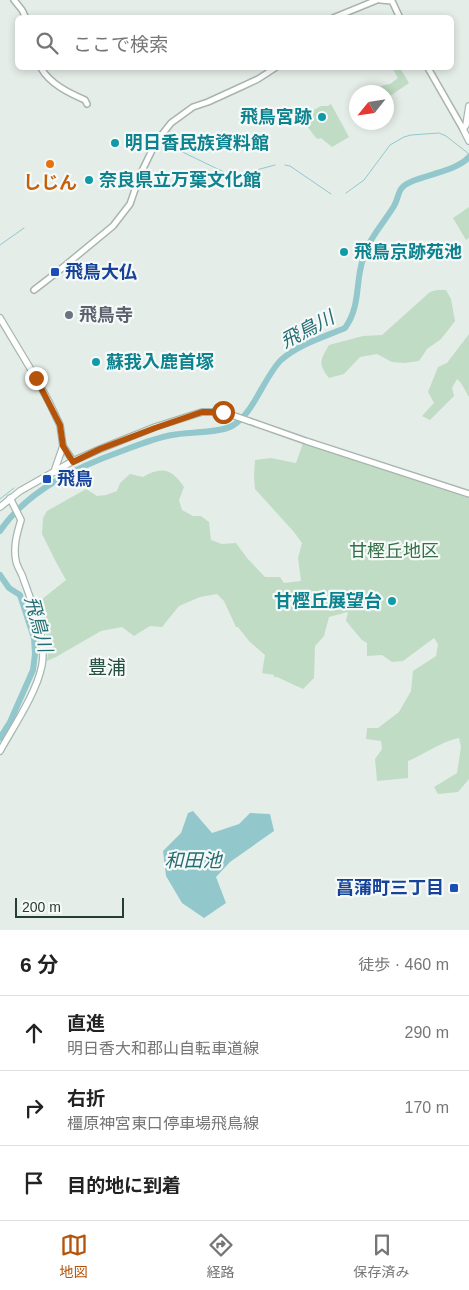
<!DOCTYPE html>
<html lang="ja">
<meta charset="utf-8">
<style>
:root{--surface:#fff;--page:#f6f6f6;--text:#222;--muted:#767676;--line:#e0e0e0;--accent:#b45309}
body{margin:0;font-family:Arial,"Noto Sans JP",sans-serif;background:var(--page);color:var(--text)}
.compass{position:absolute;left:349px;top:85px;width:45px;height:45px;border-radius:50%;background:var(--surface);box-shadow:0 2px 8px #0003;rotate:240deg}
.scale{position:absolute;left:15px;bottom:12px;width:109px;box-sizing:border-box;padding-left:5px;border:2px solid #263d35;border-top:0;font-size:14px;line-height:18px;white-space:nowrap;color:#263d35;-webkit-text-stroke:4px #f5f9f7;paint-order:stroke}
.stop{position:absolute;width:15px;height:15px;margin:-11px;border:4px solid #b45309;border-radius:50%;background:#fff}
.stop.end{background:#b45309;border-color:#fff;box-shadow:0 1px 5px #0008}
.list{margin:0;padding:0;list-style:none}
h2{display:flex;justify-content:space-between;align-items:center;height:65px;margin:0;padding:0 20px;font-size:21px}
h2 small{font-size:16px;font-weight:400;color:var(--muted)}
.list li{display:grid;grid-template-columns:32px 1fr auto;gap:15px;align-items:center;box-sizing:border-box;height:75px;padding:0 20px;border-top:1px solid var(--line)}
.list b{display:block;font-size:19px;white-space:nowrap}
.list p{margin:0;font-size:16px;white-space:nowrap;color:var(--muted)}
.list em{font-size:16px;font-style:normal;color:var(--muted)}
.icon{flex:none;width:28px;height:28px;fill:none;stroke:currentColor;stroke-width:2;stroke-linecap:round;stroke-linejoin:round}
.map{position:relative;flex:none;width:469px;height:930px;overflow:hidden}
.search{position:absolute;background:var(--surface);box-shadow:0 2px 8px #0003;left:15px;right:15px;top:15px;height:55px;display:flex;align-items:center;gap:12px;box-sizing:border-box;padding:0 18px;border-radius:8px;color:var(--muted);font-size:19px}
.sheet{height:290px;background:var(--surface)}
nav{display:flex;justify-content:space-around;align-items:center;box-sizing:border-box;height:70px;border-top:1px solid var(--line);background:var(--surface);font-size:14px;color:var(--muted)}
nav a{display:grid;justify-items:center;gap:2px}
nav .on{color:var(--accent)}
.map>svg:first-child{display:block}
.green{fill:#c0dcc5}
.water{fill:#92c8cc}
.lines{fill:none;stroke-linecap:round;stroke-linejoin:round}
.stream{stroke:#92c8cc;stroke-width:1}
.river{stroke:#92c8cc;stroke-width:6}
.tertiary-casing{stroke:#a8b5af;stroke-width:8}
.secondary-casing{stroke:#a4b8af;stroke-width:8}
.tertiary{stroke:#fff;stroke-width:5}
.secondary{stroke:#fff;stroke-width:5.5}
.route{stroke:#b45309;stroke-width:6}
.culture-dot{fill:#0f9aa8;stroke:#f5f9f7;stroke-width:2}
.food-dot{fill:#e8710a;stroke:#f5f9f7;stroke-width:2}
.transit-dot{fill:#1a4fb4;stroke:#f5f9f7;stroke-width:2}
.worship-dot{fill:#6b7280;stroke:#f5f9f7;stroke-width:2}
.labels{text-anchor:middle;stroke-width:4.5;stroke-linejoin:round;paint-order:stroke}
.culture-label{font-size:18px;font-weight:bold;fill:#0d838f;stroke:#f5f9f7;text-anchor:start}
.food-label{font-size:18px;font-weight:bold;fill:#c56008;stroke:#f5f9f7}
.transit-label{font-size:18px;font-weight:bold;fill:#164399;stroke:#f5f9f7;text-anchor:start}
.worship-label{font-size:18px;font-weight:bold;fill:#5b616d;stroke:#f5f9f7;text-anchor:start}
.park-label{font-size:18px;fill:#337046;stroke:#f5f9f7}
.water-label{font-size:19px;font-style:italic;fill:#256d74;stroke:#f5f9f7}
.neighbourhood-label{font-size:19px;fill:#234e40;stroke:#f5f9f7}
</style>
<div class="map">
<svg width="469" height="930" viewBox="0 0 469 930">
<rect width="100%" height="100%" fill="#e5ede9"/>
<g class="green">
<polygon points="392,68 400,68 409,83 387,98 386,92 382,92 379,87 384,85 390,84 398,78"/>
<polygon points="331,104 349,137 332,147 321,138 318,139 315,137 301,117 321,106 328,106"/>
<polygon points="469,207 469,238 466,240 453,218"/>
<path d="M437,290H446L451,299L455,321L441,339L427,349L419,361L404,363L392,362L377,354L360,357L344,374L329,378C318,364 320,360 329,345L363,336L382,335L430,292Z"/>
<polygon points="469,334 469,397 461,383 457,379 452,388 454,396 430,420 422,416 434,403 428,392 438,367 447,363"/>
<path d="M303,443L469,498V779L458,792L438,794L434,787L457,773L461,747L459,738C440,742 425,754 408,761V778L377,781L375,759L382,749L381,741L366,739L367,728H378L399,712L411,691L413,671L436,656L438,644L434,638L403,661L392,662L382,655L367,656V643L362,640L346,621L348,612L329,617L324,636L315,646L314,678L303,689L277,677H274V675L262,673L265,655L249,641L238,627H236L224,601L217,594L200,597L179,606L162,627L150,626L134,636L122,627L101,631L56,657L47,661C51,641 42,622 36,604L66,580L56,562L42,534L43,518L47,511L86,489L97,496L106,495L117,491L120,483L130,474L143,477C162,466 172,469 184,487L179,500L182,510L193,516H201L209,522L211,540L222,544L236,543L247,558L265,577H280L284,583L301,581L298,558L302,543L294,532L255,489L254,477L255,460L271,458L296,463Z"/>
</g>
<polygon class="water" points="193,811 212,833 239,824 250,813 270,814 274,831 230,862 216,877 226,903 204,918 182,903 166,876 163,851 181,833 188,813"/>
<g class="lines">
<g class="stream">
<polyline points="166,144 230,175"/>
<polyline points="285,165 290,166 331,194"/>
<polyline points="234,176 275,165"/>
<polyline points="346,193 364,180 390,145 404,137 411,135 439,133 446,136 469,154"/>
<polyline points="0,245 24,228"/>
<polyline points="0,499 14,488"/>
</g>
<g class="river">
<path d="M0,531C28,490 77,467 122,451C138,445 155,438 172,435C188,432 219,433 232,426C253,415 264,377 281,360C299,344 324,337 345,328C361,306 355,282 363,259C369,238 383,224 394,206C397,201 398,194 401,189C409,176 454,174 469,157"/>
<polyline points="0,575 9,588 20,595 34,638 35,654 33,670 10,722 0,738"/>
</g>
<g class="tertiary-casing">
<g id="tertiary">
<polyline points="14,0 22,10 26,18"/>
<polyline points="380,0 392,1 400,18"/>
<polyline points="333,18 377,0"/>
<path d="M41,68C50,84 69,93 85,100L87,104"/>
<polyline points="428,68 463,129"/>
<polyline points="34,290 56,273 113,226 130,204 140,175 156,142 171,123 193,107 208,102 243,86 258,79 275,68"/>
<polyline points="249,421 306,441 469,494"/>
</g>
</g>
<g class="secondary-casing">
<g id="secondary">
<polyline points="469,106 466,125 463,129 469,141"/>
<polyline points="0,318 36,378 49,402 60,425 63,446 73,461"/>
<polyline points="54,472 63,446"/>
<polyline points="0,507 20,491 73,461 100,449 155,427 202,412 223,412 249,421"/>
<path d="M0,751C14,726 37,692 42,665C47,637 31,601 22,575C20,571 17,566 16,561C13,547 17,533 21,520L10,498"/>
</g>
</g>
<use href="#tertiary" class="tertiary"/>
<use href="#secondary" class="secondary"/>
</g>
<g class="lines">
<polyline class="route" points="36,378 60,425 63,446 73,462 100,449 155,428 202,412 223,412"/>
</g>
<g class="culture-dot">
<circle cx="322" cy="117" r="5"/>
<circle cx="115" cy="143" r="5"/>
<circle cx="89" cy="180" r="5"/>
<circle cx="344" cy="252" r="5"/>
<circle cx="96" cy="362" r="5"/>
<circle cx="392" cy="601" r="5"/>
</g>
<circle class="food-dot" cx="50" cy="164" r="5"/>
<g class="transit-dot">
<rect x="50" y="267" width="10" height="10" rx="2.5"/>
<rect x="42" y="474" width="10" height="10" rx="2.5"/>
<rect x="449" y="883" width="10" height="10" rx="2.5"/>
</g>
<circle class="worship-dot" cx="69" cy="315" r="5"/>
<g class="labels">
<g class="culture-label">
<text x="312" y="123" text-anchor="end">飛鳥宮跡</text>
<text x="125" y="149">明日香民族資料館</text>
<text x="99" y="186">奈良県立万葉文化館</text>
<text x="354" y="258">飛鳥京跡苑池</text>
<text x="106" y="368">蘇我入鹿首塚</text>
<text x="382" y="607" text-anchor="end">甘樫丘展望台</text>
</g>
<g class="food-label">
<text x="50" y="189">しじん</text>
</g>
<g class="transit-label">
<text x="65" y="278">飛鳥大仏</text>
<text x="57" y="485">飛鳥</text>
<text x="444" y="894" text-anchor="end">菖蒲町三丁目</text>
</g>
<g class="worship-label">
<text x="79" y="321">飛鳥寺</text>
</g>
<g class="park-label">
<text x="394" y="557">甘樫丘地区</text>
</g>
<g class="water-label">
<text transform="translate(307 329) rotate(-28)" y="7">飛鳥川</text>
<text transform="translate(39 624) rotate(75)" y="7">飛鳥川</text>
<text x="193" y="867">和田池</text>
</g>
<g class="neighbourhood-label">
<text x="107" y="674">豊浦</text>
</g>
</g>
</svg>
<svg class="compass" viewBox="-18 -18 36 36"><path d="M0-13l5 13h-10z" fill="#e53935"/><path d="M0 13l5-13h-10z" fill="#767676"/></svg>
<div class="scale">200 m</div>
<div class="stop" style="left:223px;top:412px"></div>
<div class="stop end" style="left:36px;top:378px"></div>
<div class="search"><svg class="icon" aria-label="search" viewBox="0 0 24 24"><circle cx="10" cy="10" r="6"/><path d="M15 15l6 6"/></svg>ここで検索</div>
</div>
<section class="sheet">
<h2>6 分<small>徒歩 · 460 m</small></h2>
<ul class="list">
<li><svg class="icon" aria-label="ahead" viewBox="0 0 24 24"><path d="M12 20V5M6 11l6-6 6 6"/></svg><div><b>直進</b><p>明日香大和郡山自転車道線</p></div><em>290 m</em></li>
<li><svg class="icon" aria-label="right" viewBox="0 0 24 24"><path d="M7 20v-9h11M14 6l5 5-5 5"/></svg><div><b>右折</b><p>橿原神宮東口停車場飛鳥線</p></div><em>170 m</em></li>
<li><svg class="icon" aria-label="arrive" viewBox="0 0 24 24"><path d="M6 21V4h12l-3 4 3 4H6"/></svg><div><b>目的地に到着</b></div></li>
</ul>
</section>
<nav>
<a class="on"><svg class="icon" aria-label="map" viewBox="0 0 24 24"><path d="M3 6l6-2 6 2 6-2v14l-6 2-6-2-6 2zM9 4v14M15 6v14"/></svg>地図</a>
<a><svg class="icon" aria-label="directions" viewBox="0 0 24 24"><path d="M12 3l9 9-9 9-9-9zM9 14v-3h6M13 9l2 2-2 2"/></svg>経路</a>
<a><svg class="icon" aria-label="saved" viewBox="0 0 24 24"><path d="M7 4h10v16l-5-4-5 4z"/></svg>保存済み</a>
</nav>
